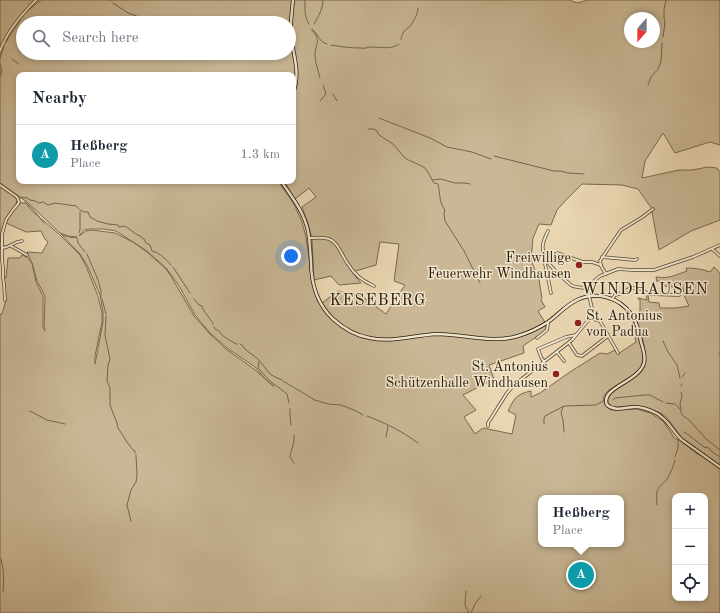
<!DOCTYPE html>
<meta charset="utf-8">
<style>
:root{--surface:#fff;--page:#f6f6f7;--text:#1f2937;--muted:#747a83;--line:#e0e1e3;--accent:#0b8043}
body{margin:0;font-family:"Old Standard TT",serif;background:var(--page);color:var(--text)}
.controls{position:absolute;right:12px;bottom:12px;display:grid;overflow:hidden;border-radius:8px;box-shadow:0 2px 6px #0003}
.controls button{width:36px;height:36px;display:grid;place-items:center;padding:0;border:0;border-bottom:1px solid var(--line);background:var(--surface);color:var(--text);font:20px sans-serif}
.compass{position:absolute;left:624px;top:12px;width:36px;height:36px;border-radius:50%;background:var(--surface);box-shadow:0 2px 6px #0003;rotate:201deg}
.you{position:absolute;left:291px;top:256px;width:14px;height:14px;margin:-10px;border:3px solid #fff;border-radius:50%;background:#1a73e8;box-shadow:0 0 0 6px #1a73e833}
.badge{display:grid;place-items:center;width:26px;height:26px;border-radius:50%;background:var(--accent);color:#fff;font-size:13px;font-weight:700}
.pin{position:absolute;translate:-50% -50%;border:2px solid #fff;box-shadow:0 1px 4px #0006}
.popup{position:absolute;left:538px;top:495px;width:86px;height:52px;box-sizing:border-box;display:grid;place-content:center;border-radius:8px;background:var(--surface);filter:drop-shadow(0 1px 3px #0005);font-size:13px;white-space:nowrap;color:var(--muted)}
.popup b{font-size:15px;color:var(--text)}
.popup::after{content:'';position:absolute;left:50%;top:100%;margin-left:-8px;border:8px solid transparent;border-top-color:var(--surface)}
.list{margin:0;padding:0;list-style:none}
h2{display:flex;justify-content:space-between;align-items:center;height:52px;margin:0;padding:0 16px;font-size:17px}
h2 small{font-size:13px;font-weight:400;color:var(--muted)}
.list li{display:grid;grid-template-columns:26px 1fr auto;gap:12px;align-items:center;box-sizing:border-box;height:60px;padding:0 16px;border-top:1px solid var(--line)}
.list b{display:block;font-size:15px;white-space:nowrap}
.list p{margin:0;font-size:13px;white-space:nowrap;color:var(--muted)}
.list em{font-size:13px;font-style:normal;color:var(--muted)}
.icon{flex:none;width:22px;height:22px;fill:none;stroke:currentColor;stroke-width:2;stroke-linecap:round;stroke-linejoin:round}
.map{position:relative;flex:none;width:720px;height:613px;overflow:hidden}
.search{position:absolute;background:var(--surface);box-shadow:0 2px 6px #0003;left:16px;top:16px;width:280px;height:44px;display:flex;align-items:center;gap:10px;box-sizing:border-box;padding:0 14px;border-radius:22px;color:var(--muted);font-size:15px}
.panel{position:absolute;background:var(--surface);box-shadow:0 2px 6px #0003;left:16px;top:72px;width:280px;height:112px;border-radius:8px}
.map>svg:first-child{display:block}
.green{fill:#c9b795;stroke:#78684f;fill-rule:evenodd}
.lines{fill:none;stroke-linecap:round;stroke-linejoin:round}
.stream{stroke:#73654c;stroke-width:1}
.minor-casing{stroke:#574933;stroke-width:3.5}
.secondary-casing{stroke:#261a09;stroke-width:4}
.minor{stroke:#f1e5cd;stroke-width:2}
.secondary{stroke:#f1e5cd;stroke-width:2.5}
.poi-dot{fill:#8f2418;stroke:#f1e5cd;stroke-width:1.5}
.labels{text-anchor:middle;stroke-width:3;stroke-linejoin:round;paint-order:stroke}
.poi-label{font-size:14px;fill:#261a09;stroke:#f1e5cd;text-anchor:end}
.quarter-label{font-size:16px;letter-spacing:1px;fill:#261a09;stroke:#f1e5cd}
</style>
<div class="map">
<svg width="720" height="613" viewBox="0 0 720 613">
<rect width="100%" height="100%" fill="#ead7b2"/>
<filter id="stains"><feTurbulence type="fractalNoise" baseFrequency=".005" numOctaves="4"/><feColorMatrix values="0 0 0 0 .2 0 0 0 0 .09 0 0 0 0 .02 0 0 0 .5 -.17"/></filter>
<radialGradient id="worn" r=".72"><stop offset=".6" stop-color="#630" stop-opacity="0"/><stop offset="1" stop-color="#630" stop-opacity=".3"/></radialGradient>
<g class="green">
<path d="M0,0H570C577,4 579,3 586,0H720V145L710,142L675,153L663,133L645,161L642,178L679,170H692L708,167L717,168L718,170L720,171V220L691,231L659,250L652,212V209L638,189L622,185L582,184L566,200L557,210L551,225L539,224L533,238L531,260L539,280L542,298L541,300L545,307L538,311L546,324V330L523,346L524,353L489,365L494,379L463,395L476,410L464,417L475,434L483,428L512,434L516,415L508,411C514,399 516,394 531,391V397L540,393L570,372L600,353L607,354L615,350L618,354L636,342L632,324L634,322L642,350L643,359L641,367L635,374L609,390L605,394L603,398L605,405L611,410L637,409L650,413L663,421L670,431L674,438L681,441L696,453L712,462L720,469V613H0V314H2L6,300L4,278H6L8,258H20L22,255L28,258L32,263L36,282L43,296V327L45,331L44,327L45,296L37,281L32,263L27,252L42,253L48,242L45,239L41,231L26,232L6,223L12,211L21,203H26L31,210L59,234L80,255L86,266L98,296L102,313V322L95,356V364L103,322V312L100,295L87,265L80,254L61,234C66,236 72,239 77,237L68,236L60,233L27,202L21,198H19L0,184ZM630,18H654V42H630ZM23,23H289V53H23ZM19,75H293V181H284L295,199L309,188L316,197L302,207L308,223L312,239L314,280L331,276L339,285L361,283L352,272L376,265L380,242L399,244L394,281L405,285L386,314L363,297L338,291L322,303L318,302L313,287L306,237L302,222L294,204L278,181H19ZM88,229H103L116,231L147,251L167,269L179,286L195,315L210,333L227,348L255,367L265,379L274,386H273L254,369L226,349L210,334L194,316L172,278L166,269L147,252L133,242L115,233L92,230L86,231L79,236L84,230ZM675,496H705V598H675ZM541,498H621V544H541Z"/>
<path d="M0,186L16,198L17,201C16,206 13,208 10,212C4,221 1,230 1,241L0,242Z"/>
<path d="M714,267L720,273V465L682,438L667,418L661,413L644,407L631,406L616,407L611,406L608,402C608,387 638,383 644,367C649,354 640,329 635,316H639L640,311V299H638V298L647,300L646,294L648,295L649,302L659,303L660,308H676L689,306L684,295L683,288L665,286L659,280L657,282L656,277C669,279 675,275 687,271L686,268C695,268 702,269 710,272Z"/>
</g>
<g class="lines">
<g class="stream">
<polyline points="110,0 111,1"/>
<path d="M305,0C305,8 304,17 309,24"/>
<polyline points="113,3 128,13 142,18"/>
<path d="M314,24C318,17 323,9 323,0"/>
<path d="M312,29V30C322,42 315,43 315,55C315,62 318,70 320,78"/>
<path d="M312,30C319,33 318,42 327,44"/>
<polyline points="663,37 665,23 664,18 664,10 666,0"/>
<path d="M401,40C401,38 402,35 403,33C404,30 408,29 410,26C414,21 418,14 418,8"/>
<polyline points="6,42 10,35 25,13 41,0"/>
<path d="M331,46L332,45C342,47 351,48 361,48C365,49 368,47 371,47C380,47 392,50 399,44"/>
<polyline points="0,58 4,46"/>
<polyline points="12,59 19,64"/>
<polyline points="0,64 2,71 0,76"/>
<polyline points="648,85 651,77 658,69 661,62 662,43"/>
<polyline points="333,94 337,101"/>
<polyline points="320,101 326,94 323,85"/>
<polyline points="379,118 430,138 447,147 472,152 491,159"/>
<polyline points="368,129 373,129 376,130 379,135 393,144 404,157 408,160"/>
<polyline points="494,156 554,171 561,171 568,173 584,174"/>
<path d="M409,160C414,163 421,165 425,168C429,173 431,178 434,183L438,184C440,192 439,203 445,210L444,214L445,221L464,251L480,283"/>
<polyline points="432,180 441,179 455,183 465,183 470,184"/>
<path d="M0,183L20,197L27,198L30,200L35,201L39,203L43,202L48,205L55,203L76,206C81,210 80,212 88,212L90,217L97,221L108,224L118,225L119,227L125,226L136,234L140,236L144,239L146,243L150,245L152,251C160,253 166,259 171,265"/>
<path d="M25,202C33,208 38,216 44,223"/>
<polyline points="79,233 80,230 80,212"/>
<polyline points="77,238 78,243 85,252"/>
<polyline points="87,254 98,280 101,291 101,297"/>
<polyline points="173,267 190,293"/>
<polyline points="102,299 106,314"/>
<path d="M194,299L199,305L202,306C203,312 210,317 213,324"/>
<polyline points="106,316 105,335 110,359 108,365 107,381 110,388 110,405 117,423 118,428 127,442 133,450 135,451 135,453"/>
<polyline points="214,327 215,329 219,331 223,336 236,344 237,344"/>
<polyline points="663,341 668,352 677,365 680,378"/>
<polyline points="240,344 242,345 246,350 258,359 270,374 275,377 282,380"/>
<polyline points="719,354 720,354"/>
<polyline points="259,362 258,368 270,381 287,394 289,403"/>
<polyline points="682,377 685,373"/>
<polyline points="283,381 315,400 328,404 341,405 356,411 363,415"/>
<polyline points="681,386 682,384"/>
<polyline points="681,392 682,395 680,404 681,412 682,415 689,420 706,439 720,450"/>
<polyline points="613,400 615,398 645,395 650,395 663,402"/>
<polyline points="666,403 675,404 680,409"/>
<polyline points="563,407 561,413 563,420 564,432"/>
<polyline points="290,409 290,415 291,425"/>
<polyline points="30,411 47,420 65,424"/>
<path d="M367,416C385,423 402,431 418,443"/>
<polyline points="544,424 544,418 545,416 562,407 565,406 596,405 603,401"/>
<polyline points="684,432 686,433 704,447 709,448 711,451 720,457"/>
<path d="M294,435C295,443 291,450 290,457L294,463"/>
<polyline points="386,437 388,426"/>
<polyline points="675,457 678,448 678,440"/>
<path d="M657,505C657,501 656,496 657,492C658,487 664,483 667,479C670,474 674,465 675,460"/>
<polyline points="131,521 127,505 131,490 136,482 137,475 136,455"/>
<path d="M1,559C4,571 4,579 3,592"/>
<polyline points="466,591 465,605 469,613"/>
<polyline points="471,613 475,604 481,596"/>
</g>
<g class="minor-casing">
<g id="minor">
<path d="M0,51C7,31 22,14 36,0"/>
<polyline points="0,185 17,197 19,202 18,204 12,211 6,220 2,234 2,261 3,267 3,278 4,284 5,300"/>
<path d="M548,231C546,235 544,239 543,244C540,260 560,276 571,285C576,289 583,286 590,289"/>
<path d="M309,238C315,238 323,237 329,239C338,242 342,256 348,264C354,274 362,281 374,286"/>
<polyline points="11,246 27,255"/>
<path d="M2,248C12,247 12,242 22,241"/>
<polyline points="712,249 720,256"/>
<polyline points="545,256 557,253 583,262 592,262 601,265"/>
<polyline points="602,257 635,260 637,259"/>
<polyline points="548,261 545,264 551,293"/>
<polyline points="606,274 601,266 600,261 621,230 641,218 653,209"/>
<polyline points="612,299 615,295 623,293 630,288 633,288 642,289 648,294 679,295"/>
<polyline points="590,318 600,321 618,353"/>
<polyline points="537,338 547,330 548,323"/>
<polyline points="569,343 577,355 582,356 608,336"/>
<polyline points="557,352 564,361"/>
<polyline points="544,362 541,357 538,349 566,337 576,335"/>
<polyline points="488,426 488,423 507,393 514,385 572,340 590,318 593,312 589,296 590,289 594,281 600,276 618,269 633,270 654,270 693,257 720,245"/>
</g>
</g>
<g class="secondary-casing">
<g id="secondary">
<path d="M293,93C301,72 293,56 291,35C290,23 292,12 293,0"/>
<path d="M281,181C292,197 304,212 308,231C310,241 310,251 311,261C311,283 317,304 333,319C343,328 357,336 370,338C393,343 414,335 437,334C464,334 491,344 518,336C528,333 539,328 548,322C558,315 566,305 577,300C596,291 619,297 631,314C637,322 639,332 641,342C643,349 646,356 644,363C639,382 599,388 607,405C615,412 626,407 635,407C642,407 650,410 656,413C668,419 673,432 682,440L720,467"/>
</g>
</g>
<use href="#minor" class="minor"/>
<use href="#secondary" class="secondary"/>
</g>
<g class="poi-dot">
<circle cx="579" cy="265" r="4"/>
<circle cx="578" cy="323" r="4"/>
<circle cx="556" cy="374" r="4"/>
</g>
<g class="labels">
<g class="poi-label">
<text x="571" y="262">Freiwillige<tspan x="571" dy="16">Feuerwehr Windhausen</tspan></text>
<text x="586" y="320" text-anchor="start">St. Antonius<tspan x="586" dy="16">von Padua</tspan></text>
<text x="548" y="371">St. Antonius<tspan x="548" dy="16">Schützenhalle Windhausen</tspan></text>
</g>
<g class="quarter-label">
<text x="645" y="294">WINDHAUSEN</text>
<text x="378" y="305">KESEBERG</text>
</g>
</g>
<rect width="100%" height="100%" filter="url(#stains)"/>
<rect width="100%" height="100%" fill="url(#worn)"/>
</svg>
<div class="controls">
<button>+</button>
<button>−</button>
<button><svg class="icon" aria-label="locate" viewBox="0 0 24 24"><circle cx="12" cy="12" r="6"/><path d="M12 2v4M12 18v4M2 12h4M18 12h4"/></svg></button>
</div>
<svg class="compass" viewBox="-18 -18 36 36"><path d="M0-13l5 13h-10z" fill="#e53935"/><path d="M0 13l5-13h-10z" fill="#747a83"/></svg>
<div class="you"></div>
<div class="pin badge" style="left:581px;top:575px;background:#0f9aa8">A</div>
<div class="popup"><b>Heßberg</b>Place</div>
<div class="search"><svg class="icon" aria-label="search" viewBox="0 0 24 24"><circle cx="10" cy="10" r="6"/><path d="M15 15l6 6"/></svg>Search here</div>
<section class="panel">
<h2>Nearby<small></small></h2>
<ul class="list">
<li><span class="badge" style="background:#0f9aa8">A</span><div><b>Heßberg</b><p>Place</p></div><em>1.3 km</em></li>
</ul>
</section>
</div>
